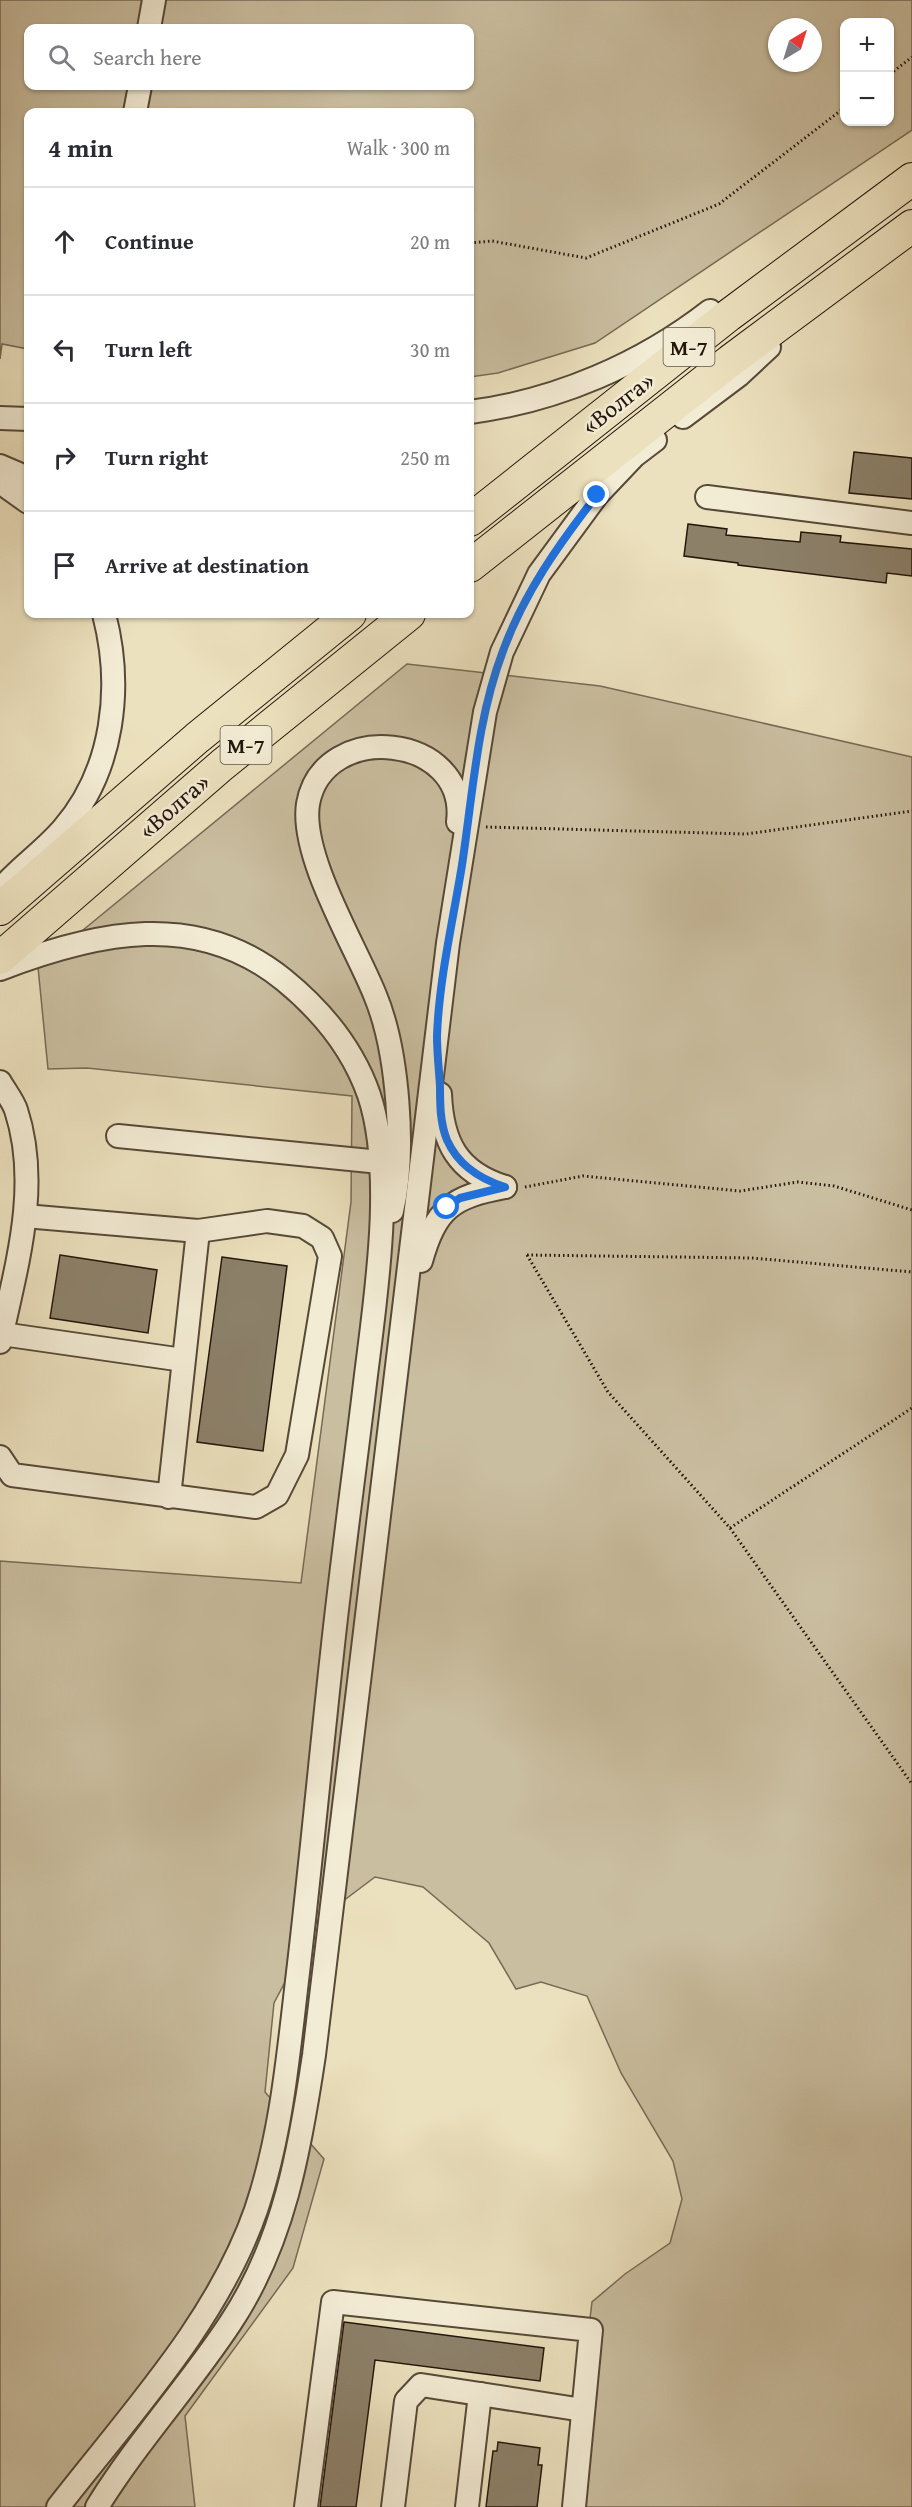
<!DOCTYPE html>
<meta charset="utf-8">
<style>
:root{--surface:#fff;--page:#f2f2f3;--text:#2b2b33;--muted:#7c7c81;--line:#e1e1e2}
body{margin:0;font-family:"Gentium Book Plus",serif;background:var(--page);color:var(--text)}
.controls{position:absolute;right:18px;top:18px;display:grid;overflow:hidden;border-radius:12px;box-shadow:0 2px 4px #0004}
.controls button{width:54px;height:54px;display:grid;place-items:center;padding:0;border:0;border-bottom:2px solid var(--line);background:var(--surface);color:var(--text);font:30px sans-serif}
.compass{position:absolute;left:768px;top:18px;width:54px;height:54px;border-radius:50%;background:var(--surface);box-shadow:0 2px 4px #0004;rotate:38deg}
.stop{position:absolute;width:18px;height:18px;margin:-14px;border:4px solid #1a73e8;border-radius:50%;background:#fff}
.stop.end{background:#1a73e8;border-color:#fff;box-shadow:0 2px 6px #0008}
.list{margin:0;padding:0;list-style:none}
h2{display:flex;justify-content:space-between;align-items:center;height:78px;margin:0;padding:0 24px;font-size:26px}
h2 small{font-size:20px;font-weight:400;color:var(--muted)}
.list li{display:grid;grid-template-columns:39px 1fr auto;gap:18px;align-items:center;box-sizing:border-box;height:108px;padding:0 24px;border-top:2px solid var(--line)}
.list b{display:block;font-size:22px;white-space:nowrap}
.list em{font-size:20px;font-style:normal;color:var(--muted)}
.icon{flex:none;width:33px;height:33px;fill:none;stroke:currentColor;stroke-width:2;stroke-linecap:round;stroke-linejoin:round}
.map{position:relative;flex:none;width:912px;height:2507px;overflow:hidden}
.search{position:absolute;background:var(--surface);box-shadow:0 2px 4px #0004;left:24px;top:24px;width:450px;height:66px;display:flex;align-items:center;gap:15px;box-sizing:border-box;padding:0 21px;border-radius:12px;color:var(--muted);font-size:22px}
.panel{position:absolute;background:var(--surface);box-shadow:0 2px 4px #0004;left:24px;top:108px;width:450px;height:510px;border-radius:12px}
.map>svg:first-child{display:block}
.green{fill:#cabea0;stroke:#776a56;stroke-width:1.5;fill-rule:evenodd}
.building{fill:#8c8069;stroke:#24160c;stroke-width:1.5}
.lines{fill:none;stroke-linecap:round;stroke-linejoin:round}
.minor-casing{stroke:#564938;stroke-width:26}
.highway-casing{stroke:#24160c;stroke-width:34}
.path{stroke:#24160c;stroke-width:3;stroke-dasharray:1.5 3;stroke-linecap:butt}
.minor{stroke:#f3ecd5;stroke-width:22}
.highway{stroke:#ece1be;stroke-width:32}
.route{stroke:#1a73e8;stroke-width:8}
.labels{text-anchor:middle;stroke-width:5;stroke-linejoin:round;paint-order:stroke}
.shield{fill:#f3ecd5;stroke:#625648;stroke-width:1.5}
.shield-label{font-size:22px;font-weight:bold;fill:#24160c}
.street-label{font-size:24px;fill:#24160c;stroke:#f3ecd5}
</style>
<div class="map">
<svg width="912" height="2507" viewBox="0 0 912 2507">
<rect width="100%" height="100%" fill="#ece1be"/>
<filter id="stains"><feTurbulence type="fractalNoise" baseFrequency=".00333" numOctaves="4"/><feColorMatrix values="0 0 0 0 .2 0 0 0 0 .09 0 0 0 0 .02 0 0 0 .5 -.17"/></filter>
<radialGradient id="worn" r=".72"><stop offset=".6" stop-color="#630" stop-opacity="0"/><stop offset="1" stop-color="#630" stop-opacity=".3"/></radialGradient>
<g class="green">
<path d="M0,0H912V130L595,343L498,373L470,377V112H28V349L2,344L0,359ZM844,22H890V122H844ZM777,27H813V63H777ZM28,28H470V86H28Z"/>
<polygon points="407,664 600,686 912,757 912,2507 567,2507 592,2302 625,2274 670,2243 682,2199 673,2161 621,2073 587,1996 541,1982 516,1989 489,1943 423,1887 375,1877 318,1920 274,2003 265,2092 324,2159 293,2268 185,2416 195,2507 0,2507 0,1561 301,1583 351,1202 352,1096 87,1068 48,1069 38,967"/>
</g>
<g class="building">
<polygon points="854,452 912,458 912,499 849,493"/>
<polygon points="688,524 727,529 726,535 800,542 801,532 841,536 840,542 912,549 912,576 887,573 886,583 738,565 738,563 684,556"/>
<polygon points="60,1255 157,1270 148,1333 50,1318"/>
<polygon points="222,1257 287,1266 263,1451 197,1442"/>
<polygon points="344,2322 544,2348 540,2381 375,2360 356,2507 320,2507"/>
<polygon points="498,2442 540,2448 538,2465 542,2465 537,2507 486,2507 493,2451 497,2451"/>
</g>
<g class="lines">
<g class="minor-casing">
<g id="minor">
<polyline points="149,28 154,0"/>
<polyline points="135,112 140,86"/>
<path d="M470,412C556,401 642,364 710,311"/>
<polyline points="683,417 739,375 769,347"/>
<polyline points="0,418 28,419"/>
<polyline points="0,466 28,478"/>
<polyline points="0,482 28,502"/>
<polyline points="707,497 912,523"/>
<path d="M0,890C19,868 44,851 63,829C114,770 123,687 104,614"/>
<path d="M0,969C96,932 197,909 284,980C322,1011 353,1049 369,1095C395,1173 376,1294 366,1375C355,1468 342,1560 332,1654C320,1763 310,1872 297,1981C288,2058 281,2136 256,2210C217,2322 130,2414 58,2507"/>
<path d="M0,1082C5,1091 13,1101 16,1110C41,1186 16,1267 0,1342"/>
<path d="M440,1094C442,1142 457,1172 505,1187"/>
<polyline points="118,1136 380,1162"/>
<path d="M392,1211C406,1153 398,1050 375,995C355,945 300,856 308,804C323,718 469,734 458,822"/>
<path d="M421,1261C436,1208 452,1197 505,1187"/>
<polyline points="2,1334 183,1360"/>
<polyline points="0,1457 12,1475 256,1507 277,1495 297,1455 330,1256 322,1238 303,1226 267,1221 198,1231 25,1216"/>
<polyline points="169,1497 198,1231"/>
<path d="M97,2507C137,2442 189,2386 231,2322C284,2242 300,2149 314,2055L448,943L485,712L502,652L539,574L597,495L634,456L655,440"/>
<polyline points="306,2507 333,2302 591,2330 574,2507"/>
<polyline points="393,2507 406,2401 421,2385 583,2410"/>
<polyline points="467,2507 480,2394"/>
</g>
</g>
<g class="highway-casing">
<g id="highway">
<polyline points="470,520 729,315 912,179"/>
<polyline points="470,566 730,361 912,226"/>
<polyline points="0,909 197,738 350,614"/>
<polyline points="0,958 222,765 409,614"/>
</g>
</g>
<g class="path">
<polyline points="890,74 912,57"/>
<polyline points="470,243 492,241 586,258 719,204 844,108"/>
<polyline points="486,827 746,834 912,811"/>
<polyline points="525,1187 583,1176 740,1191 798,1182 834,1186 912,1210"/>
<polyline points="527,1255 608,1392 730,1528 912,1784"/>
<polyline points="527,1255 752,1258 912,1272"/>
<polyline points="730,1528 912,1408"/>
</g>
<use href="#minor" class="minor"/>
<use href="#highway" class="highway"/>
</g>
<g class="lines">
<path class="route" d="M447,1207L460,1198L505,1187C480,1179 458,1165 447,1140C440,1123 440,1104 440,1086C439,1070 437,1053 437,1036C439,979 453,921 462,865C473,793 477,719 503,651C524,593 559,544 597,495"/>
</g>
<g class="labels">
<g class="shield">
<rect x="663.5" y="328" width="51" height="38" rx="4.5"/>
<rect x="220.5" y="726" width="51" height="38" rx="4.5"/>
</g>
<g class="shield-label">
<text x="689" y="355">М-7</text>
<text x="246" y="753">М-7</text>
</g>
<g class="street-label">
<text transform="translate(618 403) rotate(-38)" y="8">«Волга»</text>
<text transform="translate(174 806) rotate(-41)" y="8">«Волга»</text>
</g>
</g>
<rect width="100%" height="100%" filter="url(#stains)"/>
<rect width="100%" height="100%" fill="url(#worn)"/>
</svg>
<div class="controls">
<button>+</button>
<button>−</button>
</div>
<svg class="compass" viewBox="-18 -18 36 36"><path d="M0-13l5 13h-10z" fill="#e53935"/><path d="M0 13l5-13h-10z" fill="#7c7c81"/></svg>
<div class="stop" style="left:447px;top:1207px"></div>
<div class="stop end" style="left:597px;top:495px"></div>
<div class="search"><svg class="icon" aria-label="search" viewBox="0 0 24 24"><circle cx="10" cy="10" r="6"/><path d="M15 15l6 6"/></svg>Search here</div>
<section class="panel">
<h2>4 min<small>Walk · 300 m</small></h2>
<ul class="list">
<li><svg class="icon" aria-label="ahead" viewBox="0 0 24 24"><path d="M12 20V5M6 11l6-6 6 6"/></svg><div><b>Continue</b></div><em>20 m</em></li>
<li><svg class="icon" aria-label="left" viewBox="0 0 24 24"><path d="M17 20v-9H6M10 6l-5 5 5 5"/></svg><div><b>Turn left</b></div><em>30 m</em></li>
<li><svg class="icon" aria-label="right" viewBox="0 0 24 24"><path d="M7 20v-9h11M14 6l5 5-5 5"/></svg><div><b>Turn right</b></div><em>250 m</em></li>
<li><svg class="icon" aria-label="arrive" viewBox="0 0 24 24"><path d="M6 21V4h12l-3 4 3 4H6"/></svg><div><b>Arrive at destination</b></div></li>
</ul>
</section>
</div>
